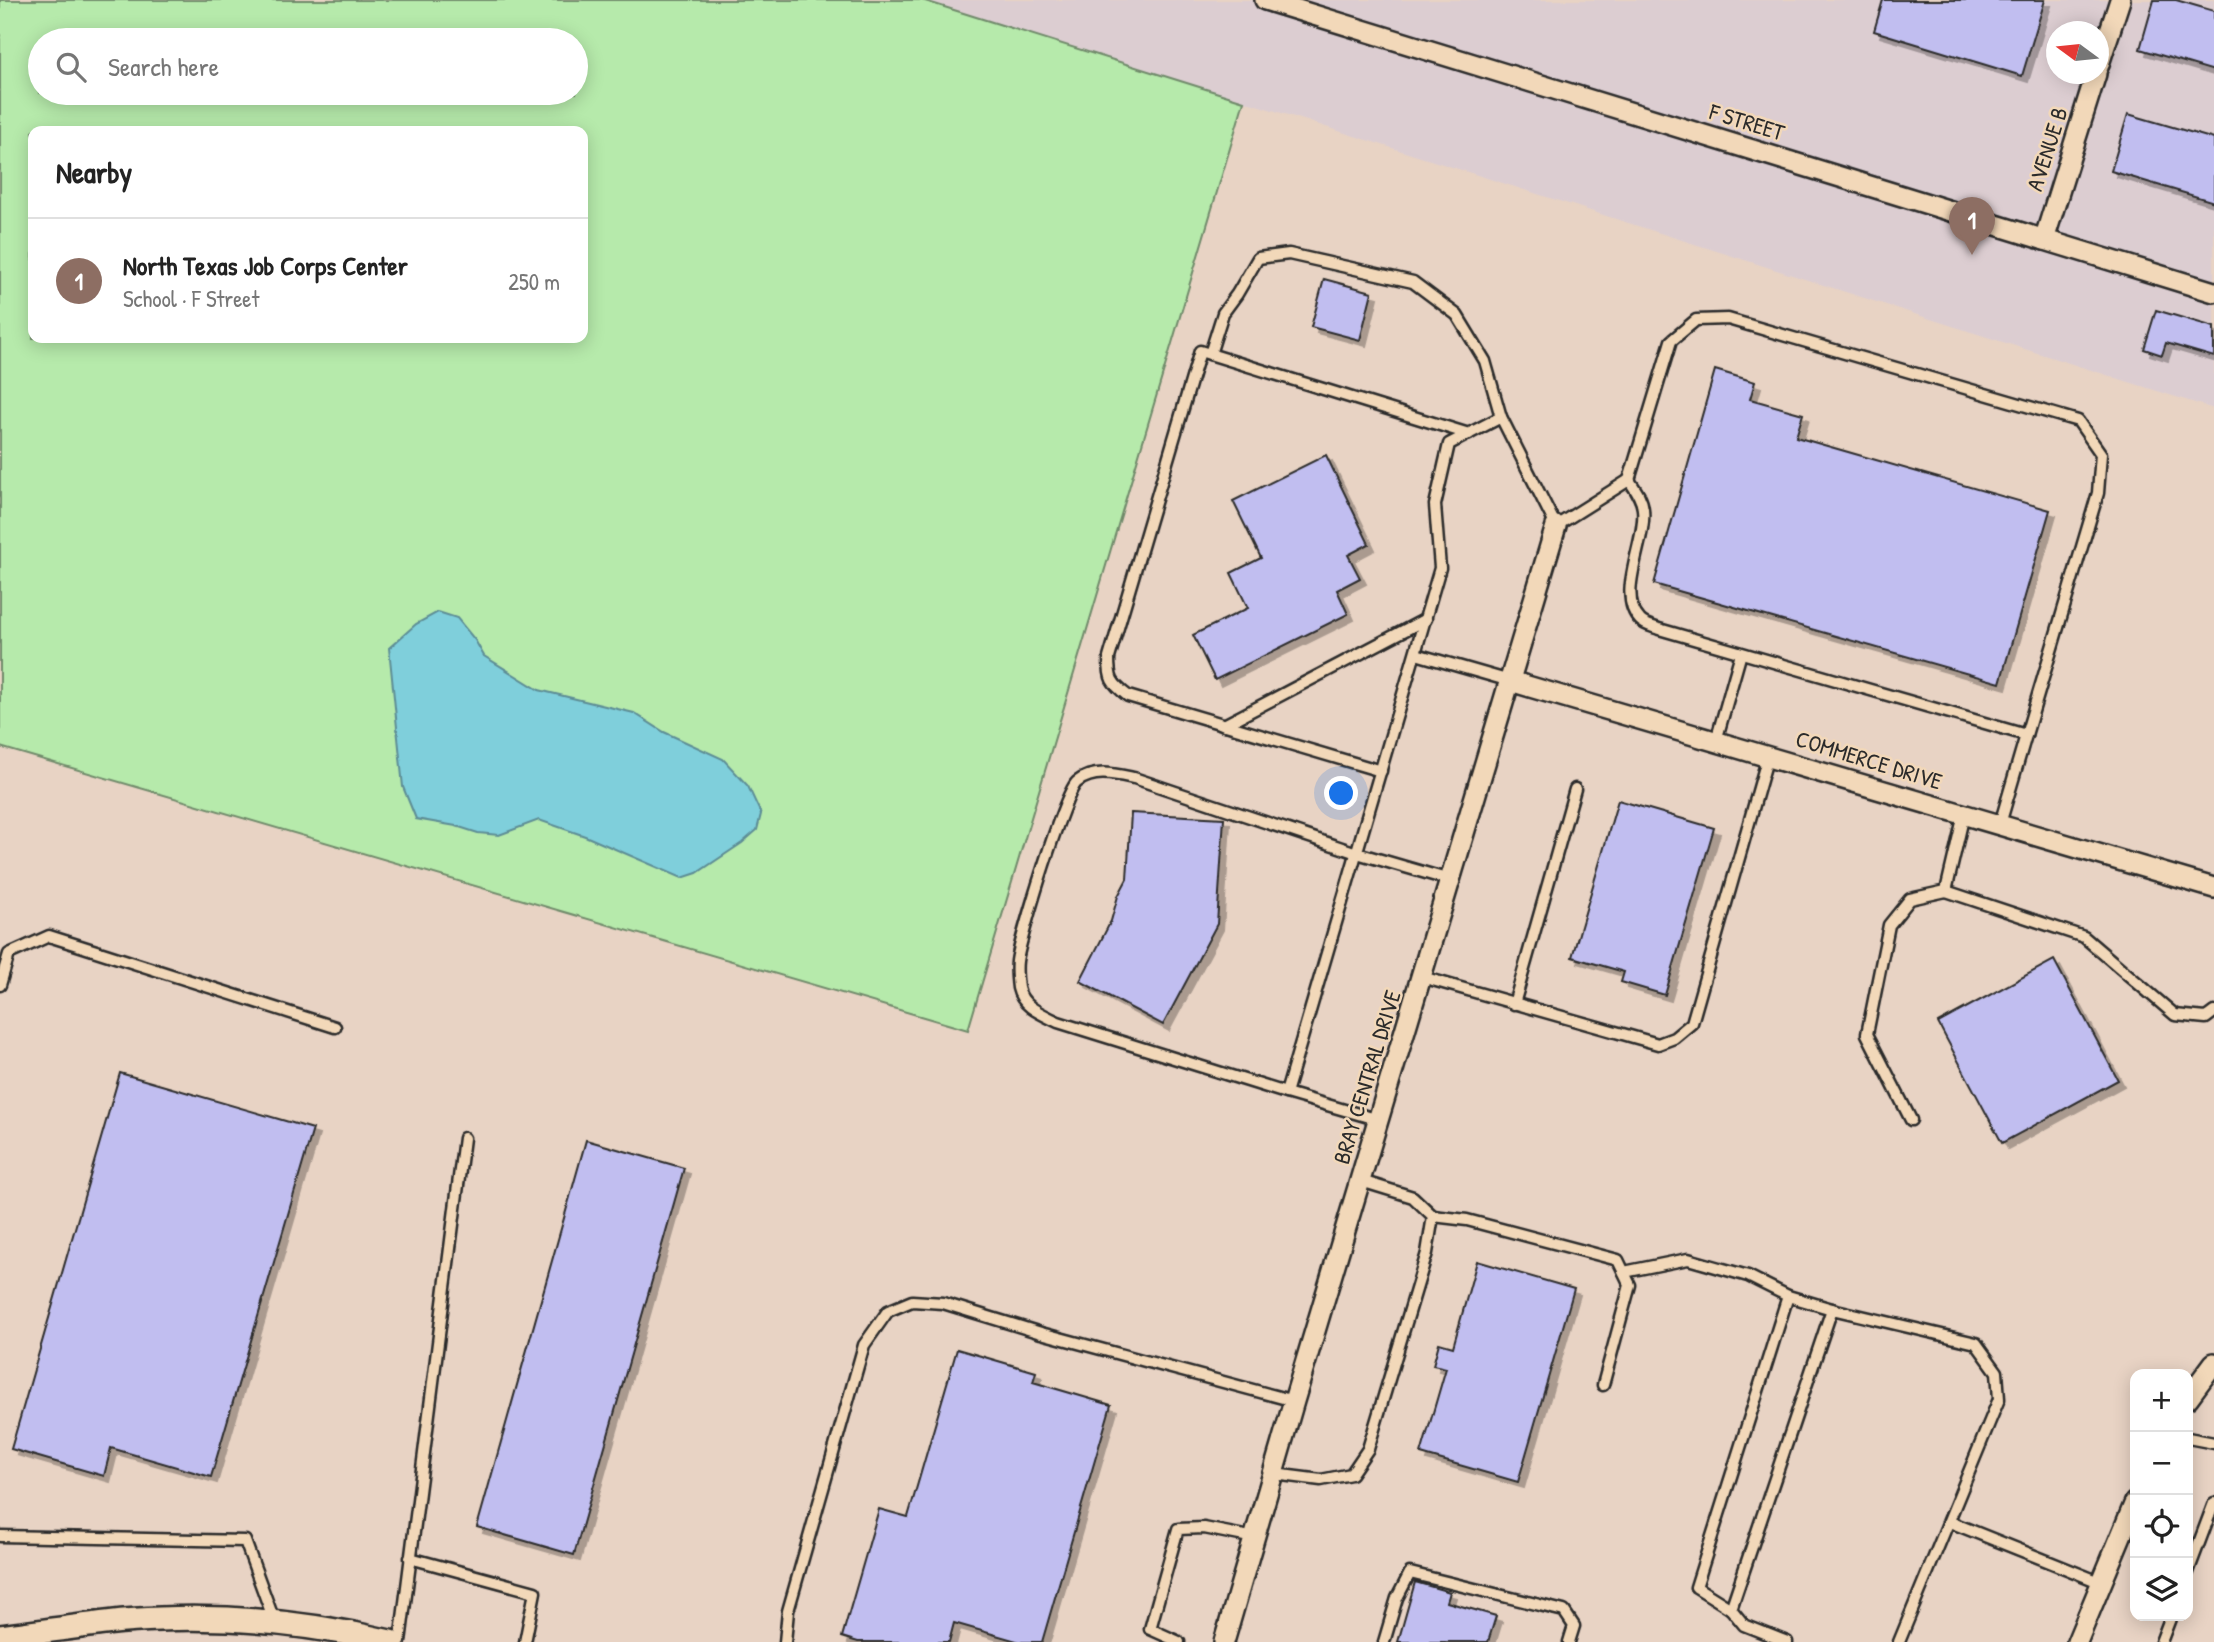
<!DOCTYPE html>
<meta charset="utf-8">
<style>
:root{--surface:#fff;--page:#f2f2f2;--text:#222;--muted:#767676;--line:#e0e0e0;--accent:#1f6fb2}
body{margin:0;font-family:"Patrick Hand",sans-serif;background:var(--page);color:var(--text)}
.controls{position:absolute;right:21px;bottom:21px;display:grid;overflow:hidden;border-radius:14px;box-shadow:0 4px 18px #0003}
.controls button{width:63px;height:63px;display:grid;place-items:center;padding:0;border:0;border-bottom:2px solid var(--line);background:var(--surface);color:var(--text);font:35px sans-serif}
.compass{position:absolute;left:2046px;top:21px;width:63px;height:63px;border-radius:50%;background:var(--surface);box-shadow:0 4px 18px #0003;rotate:285deg}
.you{position:absolute;left:1342px;top:794px;width:24px;height:24px;margin:-18px;border:5px solid #fff;border-radius:50%;background:#1a73e8;box-shadow:0 0 0 10px #1a73e833}
.badge{display:grid;place-items:center;width:46px;height:46px;border-radius:50%;background:var(--accent);color:#fff;font-size:23px;font-weight:700}
.pin{position:absolute;translate:-50% -58px;filter:drop-shadow(0 2px 4px #0008)}
.pin::after{content:'';position:absolute;top:37px;width:24px;height:21px;background:inherit;clip-path:polygon(0 0,100% 0,50% 100%)}
.list{margin:0;padding:0;list-style:none}
h2{display:flex;justify-content:space-between;align-items:center;height:91px;margin:0;padding:0 28px;font-size:30px}
h2 small{font-size:23px;font-weight:400;color:var(--muted)}
.list li{display:grid;grid-template-columns:46px 1fr auto;gap:21px;align-items:center;box-sizing:border-box;height:126px;padding:0 28px;border-top:2px solid var(--line)}
.list b{display:block;font-size:26px;white-space:nowrap}
.list p{margin:0;font-size:23px;white-space:nowrap;color:var(--muted)}
.list em{font-size:23px;font-style:normal;color:var(--muted)}
.icon{flex:none;width:38px;height:38px;fill:none;stroke:currentColor;stroke-width:2;stroke-linecap:round;stroke-linejoin:round}
.map{position:relative;flex:none;width:2214px;height:1642px;overflow:hidden}
.search{position:absolute;background:var(--surface);box-shadow:0 4px 18px #0003;left:28px;top:28px;width:560px;height:77px;display:flex;align-items:center;gap:18px;box-sizing:border-box;padding:0 24px;border-radius:38px;color:var(--muted);font-size:26px}
.panel{position:absolute;background:var(--surface);box-shadow:0 4px 18px #0003;left:28px;top:126px;width:560px;height:217px;border-radius:14px}
.map>svg:first-child{display:block}
.built{fill:#dccdd1;fill-rule:evenodd}
.green{fill:#b6eaab;stroke:#708a6b;stroke-width:2;fill-rule:evenodd}
.water{fill:#7fcfdb;stroke:#5d8d95;stroke-width:2}
.building{fill:#c1bef0;stroke:#2b2b2b;stroke-width:2;filter:url(#shadow)}
.lines{fill:none;stroke-linecap:round;stroke-linejoin:round}
.service-casing{stroke:#2b2b2b;stroke-width:15}
.minor-casing{stroke:#2b2b2b;stroke-width:24}
.tertiary-casing{stroke:#2b2b2b;stroke-width:28}
.service{stroke:#f2d8b9;stroke-width:10}
.minor{stroke:#f2d8b9;stroke-width:19}
.tertiary{stroke:#f2d8b9;stroke-width:23}
.labels{text-anchor:middle;stroke-width:5;stroke-linejoin:round;paint-order:stroke}
.street-label{font-size:23px;fill:#2b2b2b;stroke:#f2d8b9}
</style>
<div class="map">
<svg width="2214" height="1642" viewBox="0 0 2214 1642">
<defs>
<filter id="shadow"><feDropShadow dx="6" dy="6" stdDeviation="0" flood-color="#0004"/></filter>
</defs>
<rect width="100%" height="100%" fill="#e8d3c4"/>
<filter id="ink" filterUnits="userSpaceOnUse"><feTurbulence type="fractalNoise" baseFrequency=".0143" numOctaves="2"/><feDisplacementMap in="SourceGraphic" scale="14" xChannelSelector="R" yChannelSelector="G"/><feConvolveMatrix kernelMatrix="1 2 1 2 8 2 1 2 1" color-interpolation-filters="sRGB"/></filter>
<g filter="url(#ink)">
<path class="built" d="M922,0H2214V409L1244,101ZM2056,32H2098V74H2056Z"/>
<path class="green" d="M0,0H922L1244,101L968,1030L0,747ZM40,40H576V93H40ZM33,131H583V338H33Z"/>
<polygon class="water" points="438,612 457,618 475,640 484,656 539,690 634,713 664,732 723,759 748,786 761,814 757,830 742,843 697,873 682,878 585,836 539,820 499,835 478,833 456,826 416,819 403,787 389,648 416,624"/>
<g class="building">
<polygon points="1883,0 2045,0 2022,76 1874,31"/>
<polygon points="2154,0 2176,0 2214,11 2214,71 2140,49"/>
<polygon points="2128,114 2214,139 2214,202 2111,171"/>
<polygon points="1324,279 1372,292 1360,340 1311,327"/>
<polygon points="2156,310 2214,327 2214,357 2166,343 2162,355 2144,349"/>
<polygon points="1715,370 1755,382 1750,399 1803,414 1796,437 2050,510 2000,683 1654,584"/>
<polygon points="1326,455 1369,544 1348,555 1360,578 1337,590 1348,614 1215,680 1193,635 1248,608 1231,573 1261,558 1233,501"/>
<polygon points="1618,800 1714,828 1665,995 1621,982 1624,972 1572,957"/>
<polygon points="1131,813 1224,818 1217,924 1163,1025 1080,981 1111,921 1118,896 1127,879"/>
<polygon points="2054,960 2118,1080 2002,1143 1938,1023"/>
<polygon points="120,1073 313,1129 211,1477 111,1448 104,1476 11,1449"/>
<polygon points="586,1140 684,1168 574,1555 477,1527"/>
<polygon points="1477,1261 1574,1289 1518,1482 1421,1454 1446,1368 1433,1365 1439,1343 1453,1347"/>
<polygon points="957,1349 1036,1372 1033,1382 1111,1405 1042,1642 1020,1642 954,1623 949,1642 858,1642 842,1637 879,1509 908,1517"/>
<polygon points="1415,1582 1450,1592 1447,1602 1496,1616 1488,1642 1398,1642"/>
</g>
<g class="lines">
<g class="service-casing">
<g id="service">
<polyline points="1210,354 1223,313 1237,294 1258,258 1289,254 1413,282 1457,315 1485,361 1501,417"/>
<polyline points="1629,480 1671,341 1696,320 1728,319 2078,421 2101,454 2098,493 2026,735"/>
<polyline points="1416,654 1510,681"/>
<polyline points="1224,725 1426,619"/>
<polyline points="1716,741 1741,653"/>
<path d="M1381,771L1128,696C1111,683 1109,679 1109,658L1200,351L1469,434"/>
<polyline points="1946,891 2084,937 2175,1015 2206,1018 2214,1012"/>
<polyline points="1422,977 1658,1044 1674,1038 1692,1023 1768,756"/>
<polyline points="0,985 9,954 49,936 335,1027"/>
<polyline points="1514,1004 1575,789"/>
<path d="M1286,1093L1058,1022C1042,1014 1022,1007 1018,988C1017,980 1016,969 1017,961C1020,938 1064,793 1077,782C1094,769 1114,774 1134,778L1357,853L1450,880"/>
<path d="M1379,1120L1286,1093L1440,568L1435,505L1449,444L1501,417L1556,526L1629,480C1635,489 1642,498 1643,509C1647,540 1615,595 1640,620C1644,625 1654,627 1659,629L2026,735L2000,824"/>
<polyline points="1911,1120 1867,1034 1889,925 1910,899 1946,891 1964,814"/>
<polyline points="1433,1216 1467,1220 1618,1260 1630,1285 1603,1385"/>
<polyline points="1624,1272 1688,1259 1748,1276 1788,1296"/>
<polyline points="2188,1438 2214,1443"/>
<polyline points="1274,1474 1321,1480 1351,1474 1368,1449 1427,1253 1433,1216 1413,1197 1361,1181"/>
<polyline points="1950,1522 2102,1583"/>
<polyline points="0,1536 245,1541 275,1623"/>
<polyline points="410,1558 535,1592 525,1642"/>
<polyline points="2188,1572 2214,1503"/>
<polyline points="1731,1609 1696,1587 1788,1296 1832,1309"/>
<polyline points="400,1642 464,1138"/>
<polyline points="785,1642 788,1611 864,1345 888,1311 912,1301 943,1303 1041,1333 1294,1401"/>
<polyline points="1179,1642 1150,1629 1178,1529 1204,1528 1255,1538"/>
<polyline points="1384,1642 1397,1598 1410,1573 1564,1611 1574,1626 1569,1642"/>
<polyline points="1787,1642 1744,1625 1731,1609 1832,1309 1976,1343 1997,1372 1999,1399 1899,1642"/>
<polyline points="2161,1642 2171,1616"/>
</g>
</g>
<g class="minor-casing">
<g id="minor">
<polyline points="1265,0 2214,292"/>
<polyline points="2098,67 2120,0"/>
<polyline points="2044,240 2096,74"/>
<polyline points="1510,681 2214,888"/>
<polyline points="2188,1398 2214,1363"/>
<polyline points="1224,1642 1294,1401 1556,526"/>
<polyline points="2077,1642 2135,1502"/>
</g>
</g>
<g class="tertiary-casing">
<path id="tertiary" d="M0,1637C53,1631 107,1620 160,1619C237,1616 315,1624 390,1642"/>
</g>
<use href="#service" class="service"/>
<use href="#minor" class="minor"/>
<use href="#tertiary" class="tertiary"/>
</g>
</g>
<g class="labels">
<g class="street-label">
<text transform="translate(1747 122) rotate(17)" y="8">F STREET</text>
<text transform="translate(2047 149) rotate(-72)" y="8">AVENUE B</text>
<text transform="translate(1869 760) rotate(17)" y="8">COMMERCE DRIVE</text>
<text transform="translate(1367 1077) rotate(-73)" y="8">BRAY CENTRAL DRIVE</text>
</g>
</g>
</svg>
<div class="controls">
<button>+</button>
<button>−</button>
<button><svg class="icon" aria-label="locate" viewBox="0 0 24 24"><circle cx="12" cy="12" r="6"/><path d="M12 2v4M12 18v4M2 12h4M18 12h4"/></svg></button>
<button><svg class="icon" aria-label="layers" viewBox="0 0 24 24"><path d="M12 4l9 5-9 5-9-5zM3 14l9 5 9-5"/></svg></button>
</div>
<svg class="compass" viewBox="-18 -18 36 36"><path d="M0-13l5 13h-10z" fill="#e53935"/><path d="M0 13l5-13h-10z" fill="#767676"/></svg>
<div class="you"></div>
<div class="pin badge" style="left:1972px;top:255px;background:#8d6e63">1</div>
<div class="search"><svg class="icon" aria-label="search" viewBox="0 0 24 24"><circle cx="10" cy="10" r="6"/><path d="M15 15l6 6"/></svg>Search here</div>
<section class="panel">
<h2>Nearby<small></small></h2>
<ul class="list">
<li><span class="badge" style="background:#8d6e63">1</span><div><b>North Texas Job Corps Center</b><p>School · F Street</p></div><em>250 m</em></li>
</ul>
</section>
</div>
